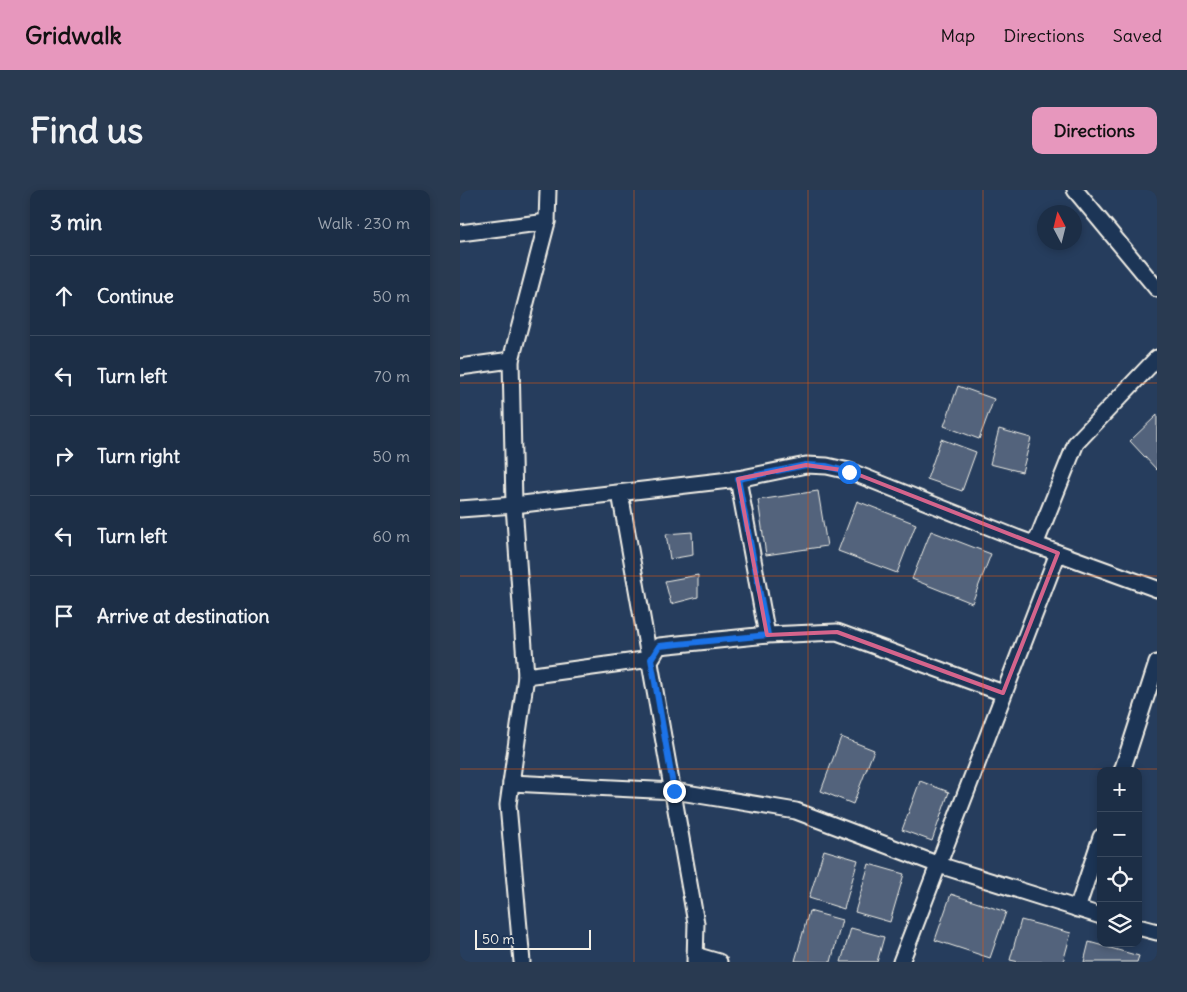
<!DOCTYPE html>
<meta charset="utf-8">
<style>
:root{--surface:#1c2e46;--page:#293a51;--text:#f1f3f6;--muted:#a0a8b3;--line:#3a4a5f;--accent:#e797bd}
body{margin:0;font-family:Delius,sans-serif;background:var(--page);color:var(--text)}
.controls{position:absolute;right:15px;bottom:15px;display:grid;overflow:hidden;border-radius:10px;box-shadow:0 2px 8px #0003}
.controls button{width:45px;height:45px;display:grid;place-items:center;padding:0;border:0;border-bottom:1px solid var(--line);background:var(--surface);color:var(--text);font:25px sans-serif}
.compass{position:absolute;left:577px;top:15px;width:45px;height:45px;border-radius:50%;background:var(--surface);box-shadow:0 2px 8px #0003;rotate:353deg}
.scale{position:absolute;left:15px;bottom:12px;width:116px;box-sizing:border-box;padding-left:5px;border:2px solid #f4f1e8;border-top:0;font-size:14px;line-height:18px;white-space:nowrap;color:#f4f1e8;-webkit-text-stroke:4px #1d3557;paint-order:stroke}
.stop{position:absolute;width:15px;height:15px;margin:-11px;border:4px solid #1a73e8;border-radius:50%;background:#fff}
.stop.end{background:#1a73e8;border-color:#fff;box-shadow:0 1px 5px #0008}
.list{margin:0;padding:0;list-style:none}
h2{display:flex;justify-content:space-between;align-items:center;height:65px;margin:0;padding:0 20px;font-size:21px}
h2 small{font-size:16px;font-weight:400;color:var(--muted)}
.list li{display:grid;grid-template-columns:32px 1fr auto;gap:15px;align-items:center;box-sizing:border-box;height:80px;padding:0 20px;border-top:1px solid var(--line)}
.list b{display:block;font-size:19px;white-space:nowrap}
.list em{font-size:16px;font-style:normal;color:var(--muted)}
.icon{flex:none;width:28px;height:28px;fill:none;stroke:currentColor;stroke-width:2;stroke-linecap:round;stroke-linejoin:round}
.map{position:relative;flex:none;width:697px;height:772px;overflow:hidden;border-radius:10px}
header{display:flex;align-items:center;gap:30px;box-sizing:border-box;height:70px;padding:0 25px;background:var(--accent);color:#111}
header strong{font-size:24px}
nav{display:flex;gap:28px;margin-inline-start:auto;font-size:18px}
.intro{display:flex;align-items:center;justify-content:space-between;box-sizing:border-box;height:120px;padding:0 30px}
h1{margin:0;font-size:35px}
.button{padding:12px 22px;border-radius:10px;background:var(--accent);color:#111;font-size:18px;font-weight:700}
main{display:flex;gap:30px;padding:0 30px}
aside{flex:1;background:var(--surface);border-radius:10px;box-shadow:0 2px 8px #0003}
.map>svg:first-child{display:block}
.building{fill:#52647b;stroke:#f4f1e8}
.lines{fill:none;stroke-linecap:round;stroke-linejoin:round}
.minor-casing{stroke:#f4f1e8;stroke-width:19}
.minor{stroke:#1d3557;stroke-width:15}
.route{stroke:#1a73e8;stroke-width:6}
.marked{fill:none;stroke:#d4648c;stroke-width:4;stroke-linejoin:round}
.grid{fill:none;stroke:#e8590c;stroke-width:1;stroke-opacity:0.55}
</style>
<header>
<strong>Gridwalk</strong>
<nav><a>Map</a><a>Directions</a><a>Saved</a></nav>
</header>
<div class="intro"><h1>Find us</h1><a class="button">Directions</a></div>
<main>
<aside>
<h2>3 min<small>Walk · 230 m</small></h2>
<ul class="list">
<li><svg class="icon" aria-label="ahead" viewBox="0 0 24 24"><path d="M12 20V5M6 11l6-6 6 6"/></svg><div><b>Continue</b></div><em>50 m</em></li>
<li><svg class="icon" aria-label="left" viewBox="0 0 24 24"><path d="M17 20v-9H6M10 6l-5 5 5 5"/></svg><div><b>Turn left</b></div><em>70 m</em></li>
<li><svg class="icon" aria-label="right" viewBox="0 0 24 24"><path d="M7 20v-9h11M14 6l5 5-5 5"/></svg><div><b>Turn right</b></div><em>50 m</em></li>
<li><svg class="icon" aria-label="left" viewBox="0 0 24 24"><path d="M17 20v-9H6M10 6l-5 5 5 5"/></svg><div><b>Turn left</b></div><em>60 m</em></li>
<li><svg class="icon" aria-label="arrive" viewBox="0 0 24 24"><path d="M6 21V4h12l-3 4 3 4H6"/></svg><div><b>Arrive at destination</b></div></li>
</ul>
</aside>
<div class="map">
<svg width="697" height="772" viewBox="0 0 697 772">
<rect width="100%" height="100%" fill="#263d5d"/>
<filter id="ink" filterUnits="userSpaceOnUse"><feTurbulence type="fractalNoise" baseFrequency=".02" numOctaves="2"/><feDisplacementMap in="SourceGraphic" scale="10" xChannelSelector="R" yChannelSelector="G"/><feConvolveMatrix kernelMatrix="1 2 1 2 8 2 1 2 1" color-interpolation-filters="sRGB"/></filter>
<g filter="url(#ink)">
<g class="building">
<polygon points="498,196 534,209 519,249 484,236"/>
<polygon points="697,225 697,280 670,251"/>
<polygon points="539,239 571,248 562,282 530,274"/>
<polygon points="481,249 516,262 502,301 467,289"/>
<polygon points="358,301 367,356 306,365 298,310"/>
<polygon points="397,311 456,334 437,383 378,361"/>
<polygon points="471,341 531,364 512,413 452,389"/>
<polygon points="232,342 233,365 210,369 206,344"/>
<polygon points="238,385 238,407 211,414 205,391"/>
<polygon points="381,547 414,560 393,614 361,601"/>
<polygon points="460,591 489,602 472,651 442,640"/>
<polygon points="364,660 398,670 384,719 349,708"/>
<polygon points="409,674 444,684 430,732 395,722"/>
<polygon points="491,704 546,722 530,768 475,750"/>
<polygon points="349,721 382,730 371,772 335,771"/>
<polygon points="561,730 611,743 603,772 559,772 550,770"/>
<polygon points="391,738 424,747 417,772 381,772"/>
<polygon points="629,752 679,766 677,772 624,772"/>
</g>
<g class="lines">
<g class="minor-casing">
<g id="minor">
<polyline points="615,0 697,99"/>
<polyline points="0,43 87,32"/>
<polyline points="0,177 51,170"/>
<polyline points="278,289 346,275 367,276 389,281 557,348 697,399"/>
<polyline points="160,303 236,733 235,772"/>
<polyline points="0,319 54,315 278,289 307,445"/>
<polyline points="575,355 616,253 697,168"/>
<polyline points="66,486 191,469 199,456 307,445 377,442 543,503"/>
<polyline points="662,581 697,473"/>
<polyline points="51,593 214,601 336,621 479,675 641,726"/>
<polyline points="617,719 641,647"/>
<polyline points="678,737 697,742"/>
<polyline points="235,765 259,772"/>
<polyline points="62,772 48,615 66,486 54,315 51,170 87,32 88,0"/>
<polyline points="441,772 598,363"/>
</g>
</g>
<use href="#minor" class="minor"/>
</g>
</g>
<g class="lines" filter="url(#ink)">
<polyline class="route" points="214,601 191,469 199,456 308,445 278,289 346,275 366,276 389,282"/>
</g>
<path class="marked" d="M346,275L389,281L598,363L543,503L377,442L307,445L278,289Z"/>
<path class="grid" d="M174,0V772M348,0V772M523,0V772M0,193H697M0,386H697M0,579H697"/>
</svg>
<div class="controls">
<button>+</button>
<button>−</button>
<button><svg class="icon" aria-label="locate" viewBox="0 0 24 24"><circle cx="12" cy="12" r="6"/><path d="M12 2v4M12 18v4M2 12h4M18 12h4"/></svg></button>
<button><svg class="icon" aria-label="layers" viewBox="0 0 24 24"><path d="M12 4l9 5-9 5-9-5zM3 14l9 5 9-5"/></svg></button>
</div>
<svg class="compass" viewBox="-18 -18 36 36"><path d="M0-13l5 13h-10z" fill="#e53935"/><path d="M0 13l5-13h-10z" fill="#a0a8b3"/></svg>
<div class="scale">50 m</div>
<div class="stop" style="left:389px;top:282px"></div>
<div class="stop end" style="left:214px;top:601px"></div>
</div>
</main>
